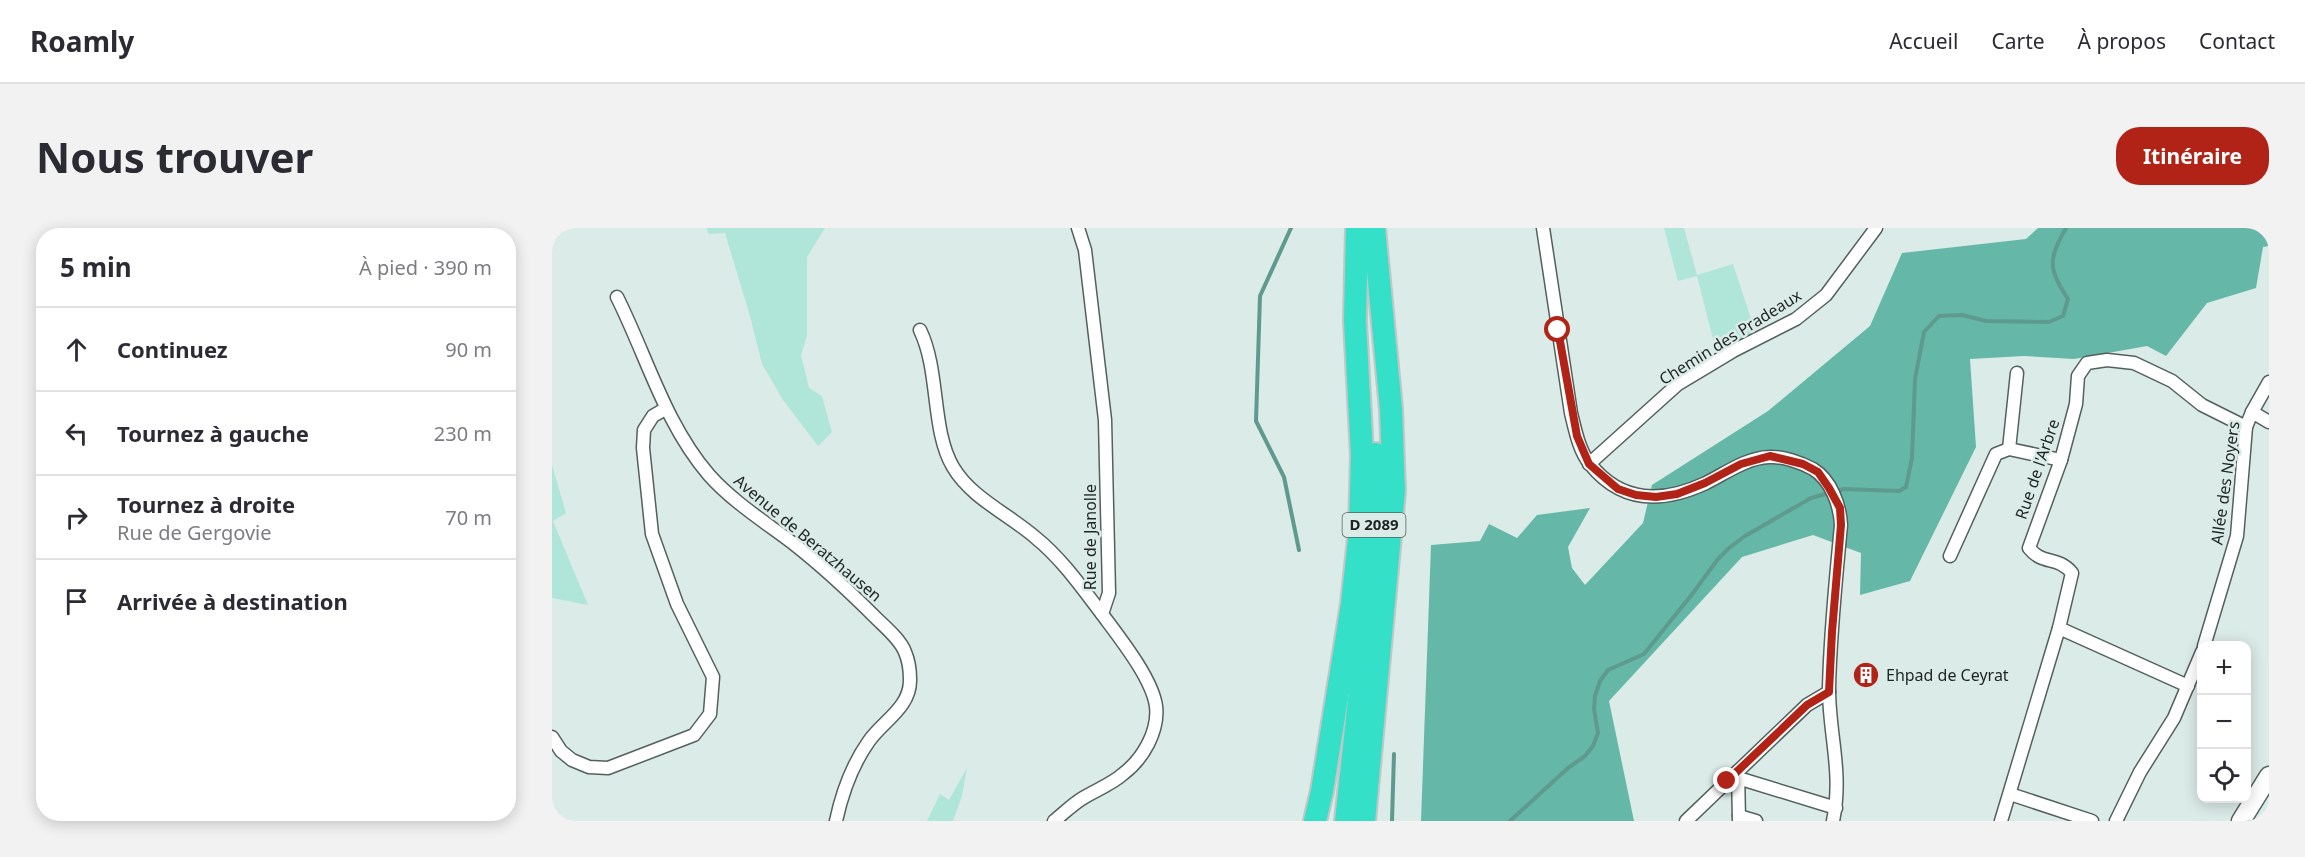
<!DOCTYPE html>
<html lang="fr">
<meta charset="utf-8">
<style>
:root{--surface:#fff;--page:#f2f2f3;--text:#2b2b33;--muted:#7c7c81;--line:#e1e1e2;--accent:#b22317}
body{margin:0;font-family:"Noto Sans",sans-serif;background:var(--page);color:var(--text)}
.controls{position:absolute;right:18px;bottom:18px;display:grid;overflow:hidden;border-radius:12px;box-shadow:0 3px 15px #0003}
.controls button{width:54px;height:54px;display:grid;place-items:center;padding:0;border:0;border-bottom:2px solid var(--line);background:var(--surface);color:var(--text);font:30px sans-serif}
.stop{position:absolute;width:18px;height:18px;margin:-14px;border:4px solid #b22317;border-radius:50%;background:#fff}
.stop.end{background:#b22317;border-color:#fff;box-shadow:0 2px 6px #0008}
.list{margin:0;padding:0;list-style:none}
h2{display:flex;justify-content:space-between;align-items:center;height:78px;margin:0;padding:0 24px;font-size:26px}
h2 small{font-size:20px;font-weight:400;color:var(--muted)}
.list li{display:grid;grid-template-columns:39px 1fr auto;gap:18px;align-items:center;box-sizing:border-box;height:84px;padding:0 24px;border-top:2px solid var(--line)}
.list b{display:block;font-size:22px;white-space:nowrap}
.list p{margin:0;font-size:20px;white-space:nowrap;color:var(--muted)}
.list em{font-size:20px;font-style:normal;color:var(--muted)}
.icon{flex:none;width:33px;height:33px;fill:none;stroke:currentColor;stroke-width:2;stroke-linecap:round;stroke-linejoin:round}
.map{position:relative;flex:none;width:1717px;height:593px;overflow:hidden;border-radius:24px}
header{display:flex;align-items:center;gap:36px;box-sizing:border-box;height:84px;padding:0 30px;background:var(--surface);border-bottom:2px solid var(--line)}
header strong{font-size:28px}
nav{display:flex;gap:33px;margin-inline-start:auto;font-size:21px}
.intro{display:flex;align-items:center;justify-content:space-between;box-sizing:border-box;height:144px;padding:0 36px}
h1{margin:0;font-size:42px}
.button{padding:15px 27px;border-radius:24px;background:var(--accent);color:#fff;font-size:21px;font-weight:700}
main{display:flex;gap:36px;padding:0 36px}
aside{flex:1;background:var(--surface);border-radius:24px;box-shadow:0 3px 15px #0003}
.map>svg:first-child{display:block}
.green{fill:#b0e6da}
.forest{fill:#65b7a8}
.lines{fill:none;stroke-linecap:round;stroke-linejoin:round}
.stream{stroke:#5f9a8f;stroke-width:4}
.street-casing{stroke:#53615e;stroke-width:15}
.secondary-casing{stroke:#53615e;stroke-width:21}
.highway-casing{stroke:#c4c6c6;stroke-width:26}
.street{stroke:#fff;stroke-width:12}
.secondary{stroke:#fff;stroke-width:18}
.highway{stroke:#34e0c7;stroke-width:22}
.route{stroke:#b22317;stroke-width:8}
.labels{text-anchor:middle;stroke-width:5;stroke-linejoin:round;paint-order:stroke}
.shield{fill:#dbebe7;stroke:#57605e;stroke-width:1.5}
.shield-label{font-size:15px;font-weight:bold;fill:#1e2423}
.street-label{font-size:16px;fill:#1e2423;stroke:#dbebe7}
.poi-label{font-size:16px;fill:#1e2423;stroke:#dbebe7;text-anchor:start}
</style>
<header>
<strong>Roamly</strong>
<nav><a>Accueil</a><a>Carte</a><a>À propos</a><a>Contact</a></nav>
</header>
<div class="intro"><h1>Nous trouver</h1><a class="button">Itinéraire</a></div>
<main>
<aside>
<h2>5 min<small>À pied · 390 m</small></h2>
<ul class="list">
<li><svg class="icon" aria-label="ahead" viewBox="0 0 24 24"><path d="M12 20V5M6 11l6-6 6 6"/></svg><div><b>Continuez</b></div><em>90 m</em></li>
<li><svg class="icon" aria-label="left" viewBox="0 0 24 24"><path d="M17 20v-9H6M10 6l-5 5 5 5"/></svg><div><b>Tournez à gauche</b></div><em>230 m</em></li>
<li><svg class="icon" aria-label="right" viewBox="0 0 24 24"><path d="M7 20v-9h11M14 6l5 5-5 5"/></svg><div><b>Tournez à droite</b><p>Rue de Gergovie</p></div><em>70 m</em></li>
<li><svg class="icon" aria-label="arrive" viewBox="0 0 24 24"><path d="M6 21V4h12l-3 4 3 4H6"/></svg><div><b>Arrivée à destination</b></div></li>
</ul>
</aside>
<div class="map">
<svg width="1717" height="593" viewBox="0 0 1717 593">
<rect width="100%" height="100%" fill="#dbebe7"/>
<g class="green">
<polygon points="154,0 273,0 255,29 255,108 249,127 257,160 270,168 280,204 266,218 231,172 210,136 198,88 173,5 157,6"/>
<polygon points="1112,0 1132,0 1145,47 1181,36 1204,106 1165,127 1145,48 1126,53"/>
<polygon points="0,237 14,285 1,293 36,377 0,370"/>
<polygon points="415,540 410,568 401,593 375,593 388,566 397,572"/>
</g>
<polygon class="forest" points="1486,0 1717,0 1717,18 1711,19 1704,60 1655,75 1614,128 1595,118 1522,131 1472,128 1418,131 1424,219 1358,353 1308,367 1309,325 1261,307 1190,329 1057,473 1082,593 869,593 879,317 928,313 937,296 965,310 985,287 1038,280 1016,319 1020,340 1033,357 1091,295 1100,257 1216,183 1318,98 1350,25 1474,11"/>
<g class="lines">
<g class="stream">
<polyline points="739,0 708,68 704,193 732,249 747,322"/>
<polyline points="840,593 842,526"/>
<path d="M958,593L1016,540L1033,528L1041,518L1046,505L1042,481L1043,468L1048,453L1056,442L1092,426L1141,365L1166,331L1177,320L1193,308L1259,270L1292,261L1347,263L1354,259L1360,230L1363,151L1372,104L1387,88L1410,87L1434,93L1497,94L1511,88L1516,71C1496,40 1496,32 1514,0"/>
</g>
<g class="street-casing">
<g id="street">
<path d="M991,0L1019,185C1023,201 1027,223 1038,236C1070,276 1111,275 1154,255C1174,245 1194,230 1217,229C1231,228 1250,235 1261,241C1279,252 1288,277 1289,297C1284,351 1278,406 1277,461C1277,507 1291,544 1281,593"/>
<path d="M65,69C95,129 113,196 157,247C181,274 213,294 242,316C270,338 298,364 323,389C333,399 348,411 353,424C356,431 358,443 358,451C359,479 331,493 317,513C300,537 290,565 284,593"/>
<path d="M368,102C388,143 379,202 401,239C419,270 458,287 484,310C510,331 530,360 550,386"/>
<polyline points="1700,184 1717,154"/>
<polyline points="1457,221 1465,145"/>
<polyline points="1037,236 1126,156 1181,123 1244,91 1274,67 1324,0"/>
<polyline points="1398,328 1444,226 1457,221 1509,232"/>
<path d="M1507,400L1520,345C1505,327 1491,338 1477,320L1509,232L1524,176L1526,148L1535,135L1555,132L1582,135L1620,153L1650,177L1694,199"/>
<polyline points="1652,418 1685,308 1694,199 1700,184 1717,194"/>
<polyline points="0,509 9,523 20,532 37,539 56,540 142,507 158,486 161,449 125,376 100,306 91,220 92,202 101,188 113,181"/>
<polyline points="1186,543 1187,593"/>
<polyline points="1186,550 1284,580"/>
<polyline points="1458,566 1540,593"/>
<polyline points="1187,588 1204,593"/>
<path d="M502,593C512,585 521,576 531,570C544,562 560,556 571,546C591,531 607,503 604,478C600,450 567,409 550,386L557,365L553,192L533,22L526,0"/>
<polyline points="1134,593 1255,477 1277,464"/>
<polyline points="1449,593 1507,400 1636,458"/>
<polyline points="1564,593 1588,544 1622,490 1650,424"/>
</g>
</g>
<g class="secondary-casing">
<polyline id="secondary" points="1689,593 1717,548"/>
</g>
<g class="highway-casing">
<g id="highway">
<polyline points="763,593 770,563 800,376 808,302 810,227 803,93 805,0"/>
<polyline points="794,593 814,408 825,261 824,226"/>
<polyline points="812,593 842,263 839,181 822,0"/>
</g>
</g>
<use href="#street" class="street"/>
<use href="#secondary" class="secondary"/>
<use href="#highway" class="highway"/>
</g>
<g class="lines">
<polyline class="route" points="1006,102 1025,208 1037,236 1066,261 1084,267 1104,269 1125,266 1153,255 1189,236 1218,228 1251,236 1266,244 1277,260 1288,280 1289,297 1280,404 1277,464 1255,477 1175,553"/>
</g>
<defs>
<g id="building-disc" transform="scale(1.35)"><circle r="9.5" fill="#b22317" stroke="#dbebe7"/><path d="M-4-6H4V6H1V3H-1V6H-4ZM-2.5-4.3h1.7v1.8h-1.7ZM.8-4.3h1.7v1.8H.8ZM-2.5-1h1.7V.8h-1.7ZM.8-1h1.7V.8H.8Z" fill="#fff"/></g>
</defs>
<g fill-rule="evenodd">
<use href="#building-disc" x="1314" y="447"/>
</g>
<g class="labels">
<rect class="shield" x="790.5" y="285" width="63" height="24" rx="4.5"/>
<g class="shield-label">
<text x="822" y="302">D 2089</text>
</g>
<g class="street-label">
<text transform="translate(1178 109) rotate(-32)" y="6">Chemin des Pradeaux</text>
<text transform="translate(1485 241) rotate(-71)" y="6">Rue de l'Arbre</text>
<text transform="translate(1673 255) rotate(-82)" y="6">Allée des Noyers</text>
<text transform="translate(538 309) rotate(-90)" y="6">Rue de Janolle</text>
<text transform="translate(256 310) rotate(40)" y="6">Avenue de Beratzhausen</text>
</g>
<g class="poi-label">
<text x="1334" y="453">Ehpad de Ceyrat</text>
</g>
</g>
</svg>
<div class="controls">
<button>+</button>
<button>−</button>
<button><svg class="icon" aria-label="locate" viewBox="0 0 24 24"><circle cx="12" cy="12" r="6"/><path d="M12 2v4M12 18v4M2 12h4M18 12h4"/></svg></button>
</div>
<div class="stop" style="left:1006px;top:102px"></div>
<div class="stop end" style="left:1175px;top:553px"></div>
</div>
</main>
